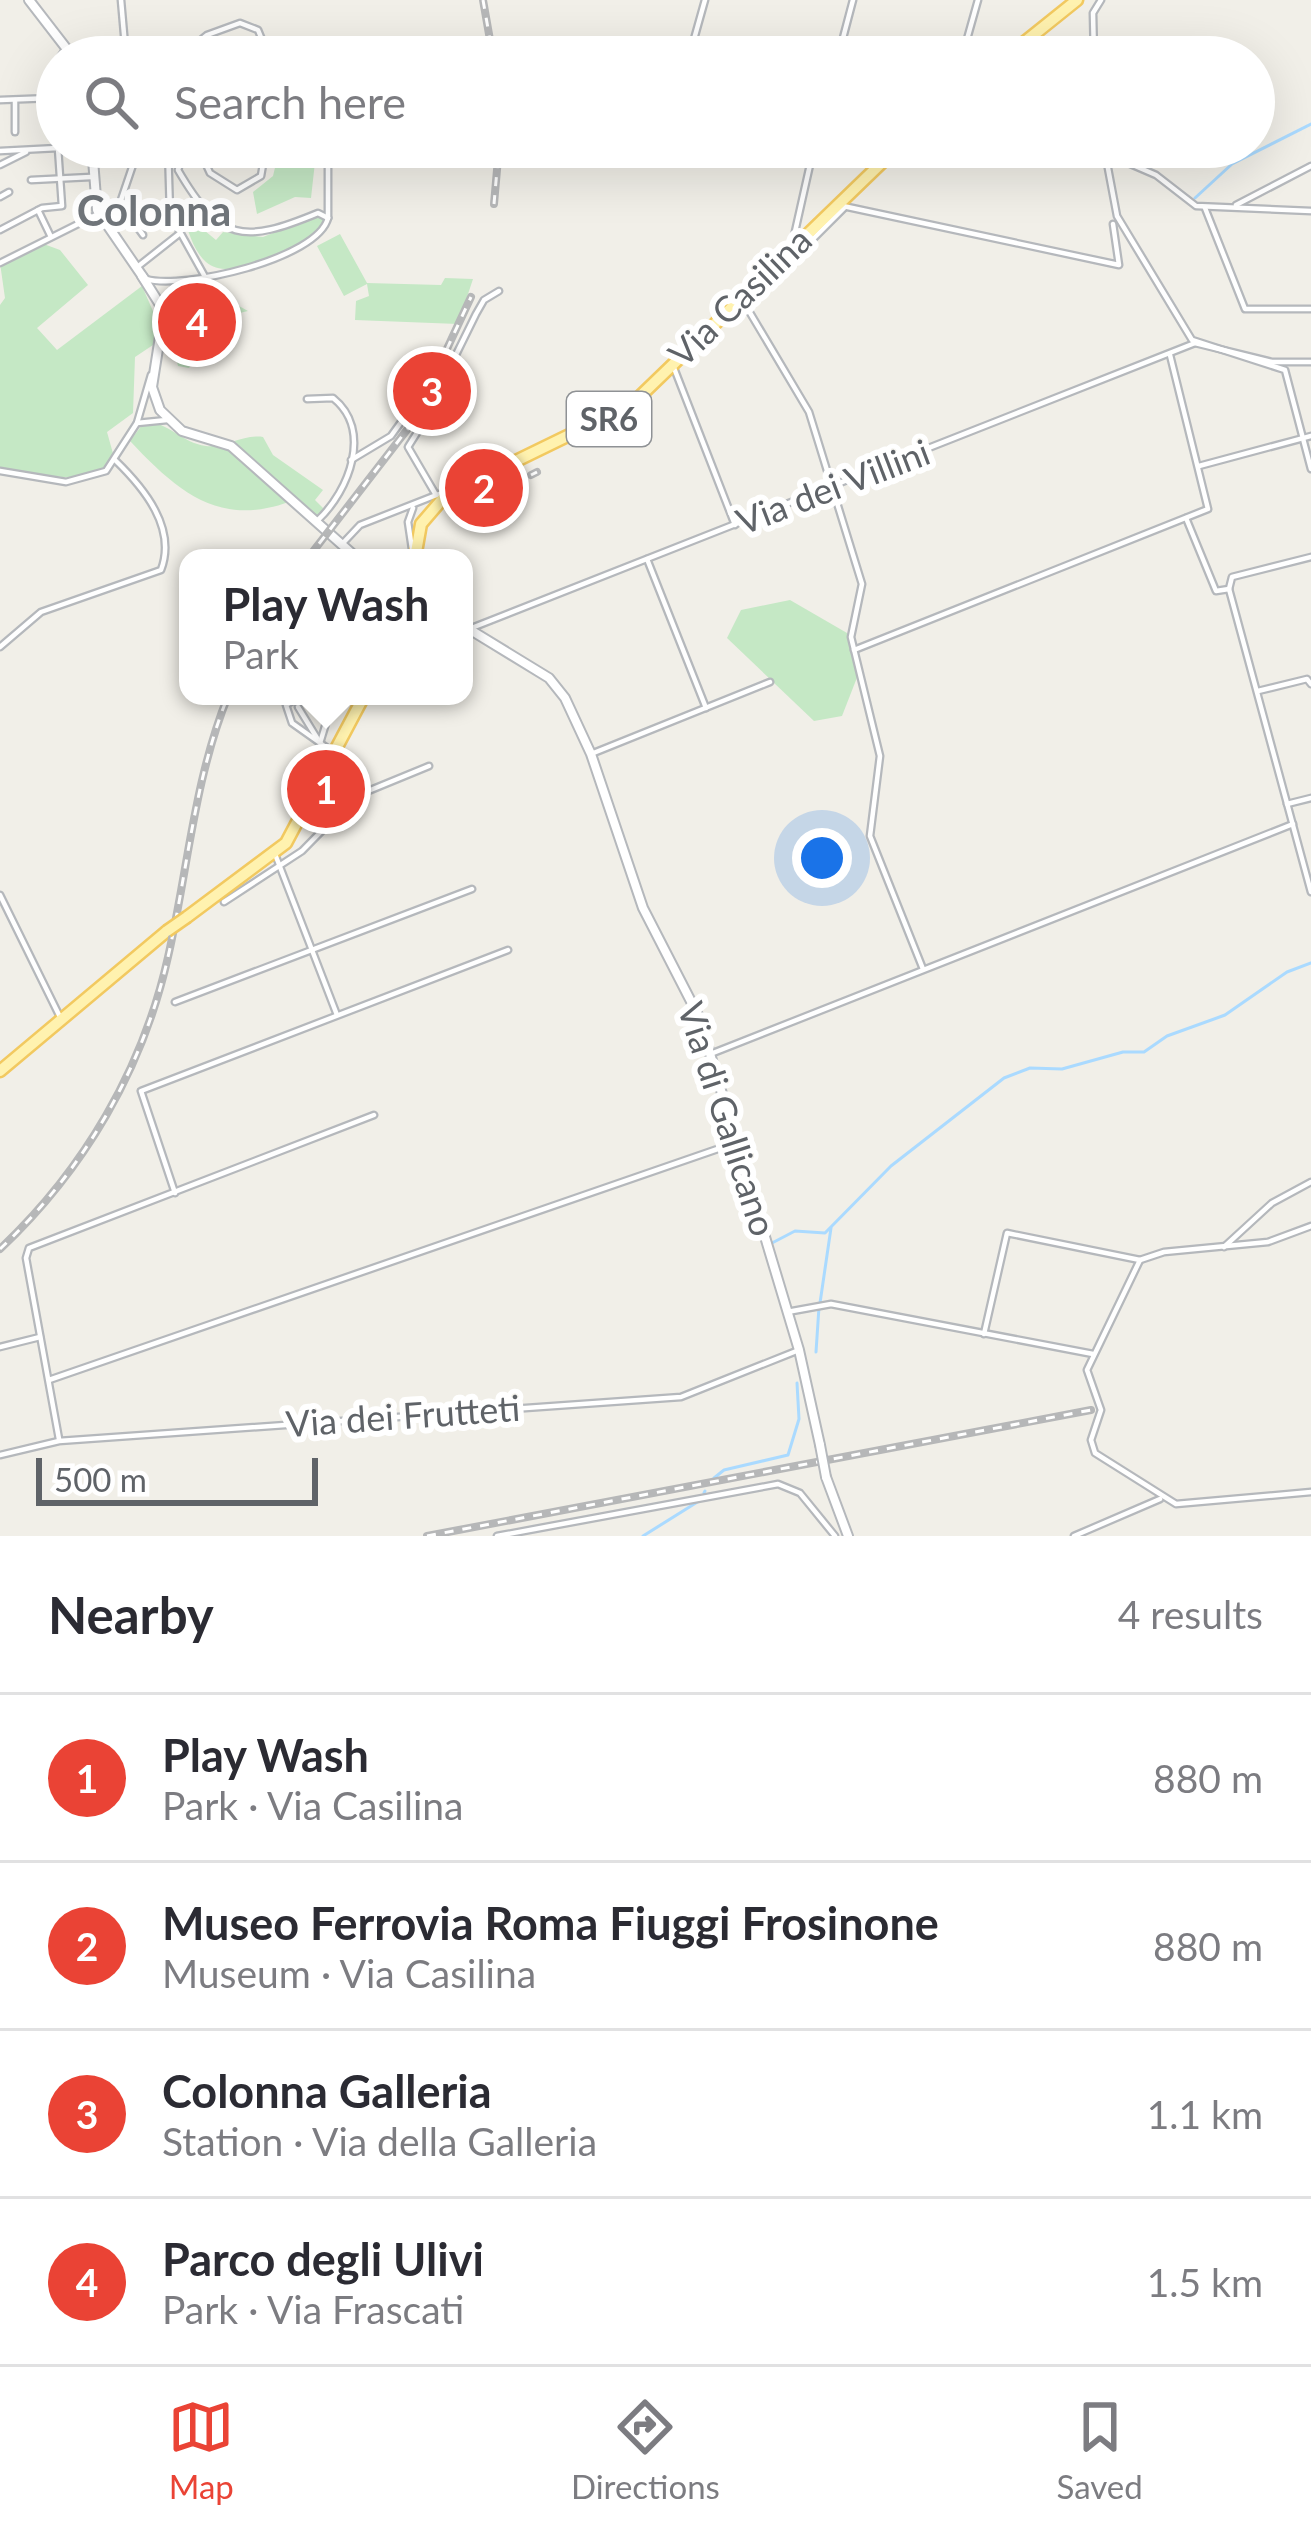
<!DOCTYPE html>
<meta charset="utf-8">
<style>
:root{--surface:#fff;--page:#f7f7f7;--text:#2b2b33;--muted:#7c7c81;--line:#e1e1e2;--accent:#ea4335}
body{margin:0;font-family:Lato,sans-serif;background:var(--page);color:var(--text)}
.scale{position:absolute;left:36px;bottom:30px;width:282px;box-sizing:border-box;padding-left:12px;border:6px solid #5f6368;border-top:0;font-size:33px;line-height:42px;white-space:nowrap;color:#5f6368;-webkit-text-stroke:9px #fff;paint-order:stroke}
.you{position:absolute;left:822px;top:858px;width:42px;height:42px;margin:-30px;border:9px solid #fff;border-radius:50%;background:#1a73e8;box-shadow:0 0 0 18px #1a73e833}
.badge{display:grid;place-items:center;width:78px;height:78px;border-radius:50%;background:var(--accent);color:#fff;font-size:39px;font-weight:700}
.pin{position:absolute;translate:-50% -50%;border:6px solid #fff;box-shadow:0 3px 12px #0006}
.popup{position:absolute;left:179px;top:549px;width:294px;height:156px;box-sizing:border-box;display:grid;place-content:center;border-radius:24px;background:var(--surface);filter:drop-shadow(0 3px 9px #0005);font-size:39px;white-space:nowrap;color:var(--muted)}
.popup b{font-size:45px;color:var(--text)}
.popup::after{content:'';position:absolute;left:50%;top:100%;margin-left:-24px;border:24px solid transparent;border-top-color:var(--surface)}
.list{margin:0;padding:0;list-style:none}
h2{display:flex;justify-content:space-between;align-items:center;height:156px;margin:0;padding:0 48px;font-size:51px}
h2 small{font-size:39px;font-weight:400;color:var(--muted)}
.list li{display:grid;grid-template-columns:78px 1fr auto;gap:36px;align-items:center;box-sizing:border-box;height:168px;padding:0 48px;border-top:3px solid var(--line)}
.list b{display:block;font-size:45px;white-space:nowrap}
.list p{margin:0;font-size:39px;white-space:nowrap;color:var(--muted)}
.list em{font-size:39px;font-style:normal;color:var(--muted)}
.icon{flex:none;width:66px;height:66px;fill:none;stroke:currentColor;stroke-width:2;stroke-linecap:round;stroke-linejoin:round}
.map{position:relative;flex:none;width:1311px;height:1536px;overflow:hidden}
.search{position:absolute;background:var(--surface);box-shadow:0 12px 48px #0002;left:36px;right:36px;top:36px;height:132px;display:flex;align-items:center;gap:30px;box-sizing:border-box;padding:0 42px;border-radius:66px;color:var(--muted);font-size:45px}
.sheet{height:828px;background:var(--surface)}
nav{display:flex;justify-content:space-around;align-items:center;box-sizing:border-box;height:168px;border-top:3px solid var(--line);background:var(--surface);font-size:33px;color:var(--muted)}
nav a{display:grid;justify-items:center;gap:6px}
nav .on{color:var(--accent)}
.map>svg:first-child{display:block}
.green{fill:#c5e8c5}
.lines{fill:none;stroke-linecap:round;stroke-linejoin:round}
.stream{stroke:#aadaff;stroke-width:3}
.minor-casing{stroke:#b5b8bc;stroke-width:9}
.tertiary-casing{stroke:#b5b8bc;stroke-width:12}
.primary-casing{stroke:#f2c960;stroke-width:15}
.minor{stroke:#fff;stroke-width:4.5}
.tertiary{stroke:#fff;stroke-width:8}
.primary{stroke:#fff2af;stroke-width:10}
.rail-casing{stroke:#b6b7b8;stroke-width:8}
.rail{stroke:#fff;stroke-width:3;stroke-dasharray:9;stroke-linecap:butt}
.tertiary-bridge-casing{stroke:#b5b8bc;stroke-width:12;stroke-linecap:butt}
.primary-bridge-casing{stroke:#f2c960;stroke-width:15;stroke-linecap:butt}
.tertiary-bridge{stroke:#fff;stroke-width:8}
.primary-bridge{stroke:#fff2af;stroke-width:10}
.labels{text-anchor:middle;stroke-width:12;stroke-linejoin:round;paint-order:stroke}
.shield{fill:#fff;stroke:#8f9295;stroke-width:3}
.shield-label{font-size:33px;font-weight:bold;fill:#5f6368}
.street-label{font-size:36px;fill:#5f6368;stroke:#fff}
.quarter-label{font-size:42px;font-weight:bold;fill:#70757a;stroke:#fff}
</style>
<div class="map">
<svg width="1311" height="1536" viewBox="0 0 1311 1536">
<rect width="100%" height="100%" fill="#f1efe8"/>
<g class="green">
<polygon points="280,147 317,148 323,161 315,162 311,198 295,197 257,214 253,192 273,176"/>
<path d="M182,200L199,226L216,240L223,232L263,237L318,215L326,220C310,244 233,286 206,262C190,248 187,221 177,203Z"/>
<polygon points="340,234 367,283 441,285 445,278 473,279 458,324 355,320 356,301 369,296 367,284 344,296 317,246"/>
<path d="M41,243L60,250L88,285L37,328L57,350L142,286L156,318V343L135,357L133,413L107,432L114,457C91,491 35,473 0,467V305L5,298L0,263Z"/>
<polygon points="192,280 248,311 227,316 228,329 217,329 189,368 178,366 168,325 177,284"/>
<path d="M145,421C168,422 182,443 206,446C225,448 244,434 263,437L273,455L323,490L315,500L325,510L315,520L294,500C221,529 179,493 130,441Z"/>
<polygon points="790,600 847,633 858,675 842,716 814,721 727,638 741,610"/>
</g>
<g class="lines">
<g class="stream">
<polyline points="1195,198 1232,164 1311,124"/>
<polyline points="772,1243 795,1231 825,1233 891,1166 1004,1078 1030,1068 1062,1069 1123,1052 1144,1052 1167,1036 1225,1015 1287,972 1311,963"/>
<polyline points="820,1303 831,1228"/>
<polyline points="816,1352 819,1307"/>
<polyline points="714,1478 724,1470 788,1455 799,1419 797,1383"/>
<polyline points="704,1493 705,1491"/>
<polyline points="643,1536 699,1501"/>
</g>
<g class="minor-casing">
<g id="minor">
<polyline points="121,0 126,57"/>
<polyline points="60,57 67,47"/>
<polyline points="180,57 207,35 240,23 258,30 269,57"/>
<polyline points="689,57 705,0"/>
<polyline points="838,57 853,0"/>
<polyline points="962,57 978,0"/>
<polyline points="1094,57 1093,13 1101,0"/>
<polyline points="0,100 52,98"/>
<polyline points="52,130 57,63"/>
<polyline points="15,132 15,100"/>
<polyline points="156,147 166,161"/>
<polyline points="168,147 170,214 204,275"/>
<path d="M185,147L178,170C220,242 243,244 318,213L328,218"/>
<polyline points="198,147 210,173 237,190 261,176 266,147"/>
<polyline points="328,147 328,218"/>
<polyline points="1104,147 1117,216 1192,340 1285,370 1311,469"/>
<polyline points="147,149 150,147"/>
<polyline points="0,151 58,148 62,206 42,208 0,230"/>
<polyline points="1105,153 1156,175 1196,206 1311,211"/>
<polyline points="0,165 26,152"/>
<polyline points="31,180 91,177"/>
<polyline points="0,197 9,192"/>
<polyline points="120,203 143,235"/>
<polyline points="1236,205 1311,166"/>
<polyline points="843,206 1119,265 1113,224"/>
<polyline points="845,207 746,306 809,412 862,584 851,637 880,756 870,836 923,969"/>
<polyline points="1205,208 1245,309 1311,309"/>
<polyline points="38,210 51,237"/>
<polyline points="792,245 814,147"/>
<polyline points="0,263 120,203 139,147"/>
<polyline points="136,268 179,234"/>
<path d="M146,279C182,290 318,259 328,218"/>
<polyline points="165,313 170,292 180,282"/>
<polyline points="1195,343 1272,362 1311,362"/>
<polyline points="674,368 735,525"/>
<path d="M307,399L333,398C373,430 349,491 318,520"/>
<polyline points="137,423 167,420"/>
<polyline points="351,460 391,436 430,382"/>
<polyline points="1199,466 1311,436"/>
<polyline points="0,471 66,482 106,471 137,423 151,375"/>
<polyline points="436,495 408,447 435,404 445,399 448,371 476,314 484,300 499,291"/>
<polyline points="1186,518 1216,591 1229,589"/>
<polyline points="344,542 360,525 439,494"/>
<polyline points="412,549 408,522 413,508"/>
<polyline points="647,559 706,708"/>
<polyline points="1229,589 1311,892"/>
<polyline points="1229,589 1232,577 1311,557"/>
<polyline points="469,629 1195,343"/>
<path d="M0,647L41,612L161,570C177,528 144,488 115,460"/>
<polyline points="854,650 1208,509 1170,355"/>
<polyline points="1258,691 1307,679 1311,684"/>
<polyline points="301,696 286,705 292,723 330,750"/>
<polyline points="298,707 317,738"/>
<polyline points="320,743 330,710 320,696"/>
<polyline points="591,754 770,682"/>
<polyline points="1287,804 1311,798"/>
<polyline points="275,854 337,1015"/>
<polyline points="0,895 61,1019"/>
<polyline points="224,902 302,851 356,796 429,766"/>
<polyline points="175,1002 472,889"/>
<polyline points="713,1053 1293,824"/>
<polyline points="175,1193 141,1091 508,950"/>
<polyline points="1224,1247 1272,1203 1311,1182"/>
<polyline points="1140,1260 1087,1370 1101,1410 1091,1440 1095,1453 1176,1504 1311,1492"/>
<polyline points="787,1312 831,1304 1093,1354"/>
<polyline points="984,1334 1007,1233 1140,1260 1164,1252 1268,1242 1311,1226"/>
<polyline points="0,1347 40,1337"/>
<polyline points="49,1380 735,1143"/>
<polyline points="59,1439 26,1258 29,1248 374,1115"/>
<polyline points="0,1455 59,1441 681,1397 799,1350"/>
<polyline points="497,1536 778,1484 800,1493 835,1536"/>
<polyline points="1074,1536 1160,1499"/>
</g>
</g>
<g class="tertiary-casing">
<g id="tertiary">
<polyline points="29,0 73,57"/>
<polyline points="92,147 97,210 145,280"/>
<polyline points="142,276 164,311 152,387 160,410 182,431 231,446 357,558"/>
<polyline points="464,626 549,678 565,698 591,754 643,908 699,1017 799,1350 820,1445"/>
<polyline points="826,1477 848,1536"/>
</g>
</g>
<g class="primary-casing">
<g id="primary">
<polyline points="1006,57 1077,0"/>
<polyline points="415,558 421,524 446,495 631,405 898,147"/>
<polyline points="187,917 286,843 364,696"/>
<polyline points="0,1071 167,931"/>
</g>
</g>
<use href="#minor" class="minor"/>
<use href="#tertiary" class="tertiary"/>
<use href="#primary" class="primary"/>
<g class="rail-casing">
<g id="rail">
<polyline points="483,0 493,57"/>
<polyline points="494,204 499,147"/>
<polyline points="531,475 537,472"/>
<polyline points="308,558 413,422 471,297"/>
<path d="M0,1249C84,1170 143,1069 168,957C188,869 194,780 228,696"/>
<polyline points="427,1536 1091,1410"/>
</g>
</g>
<use href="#rail" class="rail"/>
<g class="tertiary-bridge-casing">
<polyline id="tertiary-bridge" points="820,1445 826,1477"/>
</g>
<g class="primary-bridge-casing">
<polyline id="primary-bridge" points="167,931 187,917"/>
</g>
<use href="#tertiary-bridge" class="tertiary-bridge"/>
<use href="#primary-bridge" class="primary-bridge"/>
</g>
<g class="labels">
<rect class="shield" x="567" y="392" width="84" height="54" rx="9"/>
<g class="shield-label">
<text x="609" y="431">SR6</text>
</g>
<g class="street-label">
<text transform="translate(740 297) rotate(-44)" y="13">Via Casilina</text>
<text transform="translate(833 487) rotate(-21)" y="13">Via dei Villini</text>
<text transform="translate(727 1119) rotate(72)" y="13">Via di Gallicano</text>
<text transform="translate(403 1416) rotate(-4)" y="13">Via dei Frutteti</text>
</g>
<g class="quarter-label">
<text x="154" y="226">Colonna</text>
</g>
</g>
</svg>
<div class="scale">500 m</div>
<div class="you"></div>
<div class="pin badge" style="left:326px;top:789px">1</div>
<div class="popup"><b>Play Wash</b>Park</div>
<div class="pin badge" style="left:484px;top:488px">2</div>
<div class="pin badge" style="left:432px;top:391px">3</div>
<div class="pin badge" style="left:197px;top:322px">4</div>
<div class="search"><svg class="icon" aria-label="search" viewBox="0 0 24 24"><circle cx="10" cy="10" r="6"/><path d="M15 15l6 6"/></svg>Search here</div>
</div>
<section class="sheet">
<h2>Nearby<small>4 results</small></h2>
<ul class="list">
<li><span class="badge">1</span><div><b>Play Wash</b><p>Park · Via Casilina</p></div><em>880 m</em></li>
<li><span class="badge">2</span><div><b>Museo Ferrovia Roma Fiuggi Frosinone</b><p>Museum · Via Casilina</p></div><em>880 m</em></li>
<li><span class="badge">3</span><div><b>Colonna Galleria</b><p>Station · Via della Galleria</p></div><em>1.1 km</em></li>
<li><span class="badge">4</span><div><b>Parco degli Ulivi</b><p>Park · Via Frascati</p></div><em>1.5 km</em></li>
</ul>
</section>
<nav>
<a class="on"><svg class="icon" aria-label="map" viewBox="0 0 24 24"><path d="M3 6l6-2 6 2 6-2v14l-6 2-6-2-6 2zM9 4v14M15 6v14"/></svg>Map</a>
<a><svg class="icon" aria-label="directions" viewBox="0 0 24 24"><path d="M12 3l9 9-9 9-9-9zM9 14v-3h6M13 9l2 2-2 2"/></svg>Directions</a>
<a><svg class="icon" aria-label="saved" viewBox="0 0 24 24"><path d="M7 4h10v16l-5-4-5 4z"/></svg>Saved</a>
</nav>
